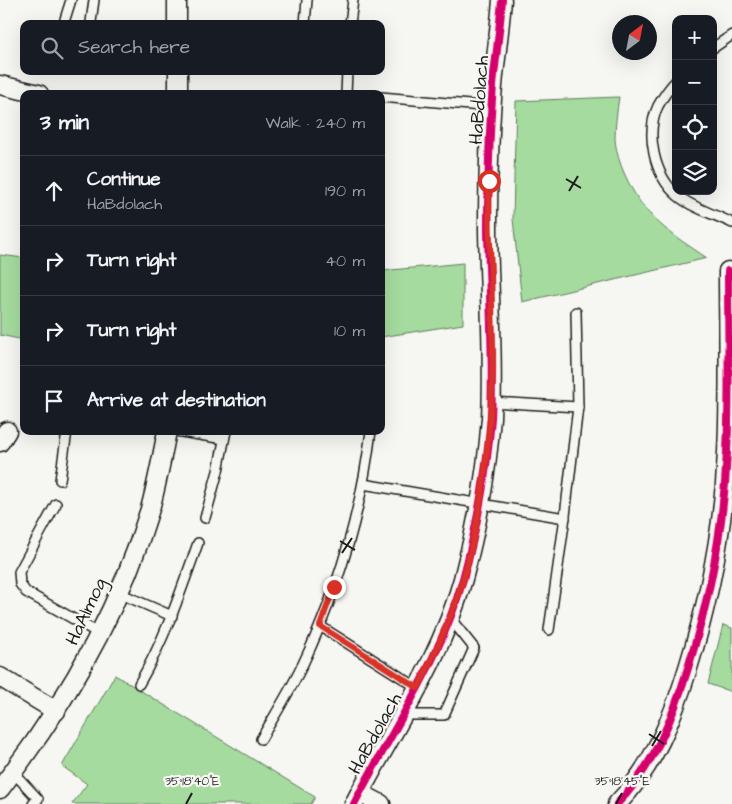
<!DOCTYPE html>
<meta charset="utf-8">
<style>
:root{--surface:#171b24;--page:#242831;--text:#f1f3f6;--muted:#9ea1a6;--line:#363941}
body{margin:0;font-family:"Architects Daughter",sans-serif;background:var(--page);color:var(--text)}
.controls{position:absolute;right:15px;top:15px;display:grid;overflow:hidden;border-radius:10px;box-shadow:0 5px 20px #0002}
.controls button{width:45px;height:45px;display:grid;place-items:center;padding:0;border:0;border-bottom:1px solid var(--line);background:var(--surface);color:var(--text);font:25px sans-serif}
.compass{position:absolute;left:612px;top:15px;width:45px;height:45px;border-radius:50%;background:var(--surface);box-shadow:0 5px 20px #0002;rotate:32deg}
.stop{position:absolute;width:15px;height:15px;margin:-11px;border:4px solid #d93025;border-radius:50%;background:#fff}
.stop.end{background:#d93025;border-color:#fff;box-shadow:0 1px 5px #0008}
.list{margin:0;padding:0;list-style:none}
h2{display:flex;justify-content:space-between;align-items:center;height:65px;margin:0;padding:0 20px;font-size:21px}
h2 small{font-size:16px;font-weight:400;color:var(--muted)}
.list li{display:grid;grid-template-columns:32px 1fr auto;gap:15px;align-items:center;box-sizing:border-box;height:70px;padding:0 20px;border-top:1px solid var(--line)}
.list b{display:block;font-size:19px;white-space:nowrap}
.list p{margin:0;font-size:16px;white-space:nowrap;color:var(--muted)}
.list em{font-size:16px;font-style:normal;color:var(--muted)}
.icon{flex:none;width:28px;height:28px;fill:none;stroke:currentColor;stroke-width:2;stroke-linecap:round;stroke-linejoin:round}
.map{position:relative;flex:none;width:732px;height:804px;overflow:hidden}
.search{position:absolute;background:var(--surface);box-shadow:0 5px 20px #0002;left:20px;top:20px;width:365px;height:55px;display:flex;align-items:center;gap:12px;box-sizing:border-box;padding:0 18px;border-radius:10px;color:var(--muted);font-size:19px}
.panel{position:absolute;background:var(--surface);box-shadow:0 5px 20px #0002;left:20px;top:90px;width:365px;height:345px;border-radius:10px}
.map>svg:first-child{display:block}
.green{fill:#a5db9e;stroke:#607c5d}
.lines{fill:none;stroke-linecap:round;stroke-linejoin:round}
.lane-casing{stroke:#1c1c1c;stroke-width:12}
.street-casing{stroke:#1c1c1c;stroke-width:21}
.lane{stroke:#f6f6f2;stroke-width:9}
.street{stroke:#f6f6f2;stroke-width:18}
.cycleway-casing{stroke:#f6f6f2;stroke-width:11}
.cycleway{stroke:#d6006c;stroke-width:8}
.route{stroke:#d93025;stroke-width:6}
.ticks{fill:none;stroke:#1c1c1c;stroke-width:2}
.labels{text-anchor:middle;stroke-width:4.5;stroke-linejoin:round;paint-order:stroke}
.street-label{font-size:19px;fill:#1c1c1c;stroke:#f6f6f2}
.ticks-label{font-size:12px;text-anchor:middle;fill:#1c1c1c;stroke:#f6f6f2;stroke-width:4.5;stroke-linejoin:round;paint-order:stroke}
</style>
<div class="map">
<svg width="732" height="804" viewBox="0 0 732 804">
<rect width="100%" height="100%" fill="#f6f6f2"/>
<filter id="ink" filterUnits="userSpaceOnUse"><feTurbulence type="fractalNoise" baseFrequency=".02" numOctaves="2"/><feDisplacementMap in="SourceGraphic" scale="10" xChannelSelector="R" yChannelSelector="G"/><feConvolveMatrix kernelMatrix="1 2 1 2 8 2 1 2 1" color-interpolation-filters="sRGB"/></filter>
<g filter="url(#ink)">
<g class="green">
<path d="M619,97C617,111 615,125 615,139C616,151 620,164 625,175C644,218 670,233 707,258L522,302L513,219L516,101Z"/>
<polygon points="0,255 24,258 24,340 0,335"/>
<polygon points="463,263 463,324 381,337 381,271"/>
<polygon points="723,625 732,628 732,692 708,684"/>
<polygon points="115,675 315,797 311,804 72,804 87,784 62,766"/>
</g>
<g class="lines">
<g class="lane-casing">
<g id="lane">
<polyline points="65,19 71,0"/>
<polyline points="91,22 94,0"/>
<polyline points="305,24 307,0"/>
<polyline points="350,24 353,0"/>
<polyline points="713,48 732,35"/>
<path d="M676,81C669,88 663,97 658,106C645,134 654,175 677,195C692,208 714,214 732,223"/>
<polyline points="346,94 347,71"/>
<polyline points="381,97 492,107"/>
<polyline points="491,402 578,407"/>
<polyline points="175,431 224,439"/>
<polyline points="60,480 67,431"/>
<polyline points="363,484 565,518"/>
<polyline points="56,504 19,572 20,584 26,592 100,634"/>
<polyline points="205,518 218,471 226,431"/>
<polyline points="119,593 172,616"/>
<polyline points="320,626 418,688"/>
<polyline points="549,630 564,524 578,407 576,312"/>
<path d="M139,684C165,639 181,591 198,543"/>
<polyline points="403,715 444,715 474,648 450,618"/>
<path d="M261,739C275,715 290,691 302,666C338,591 361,513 371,431"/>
<polyline points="13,772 38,799 33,804"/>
</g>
</g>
<g class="street-casing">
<g id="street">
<polyline points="177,0 177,24"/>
<polyline points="178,71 178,94"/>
<polyline points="0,85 39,94"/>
<polyline points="0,442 7,431"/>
<polyline points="0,677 56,711"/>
<path d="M0,789C65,705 119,612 150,509C157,484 162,457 167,431"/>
<polyline points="360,793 381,804"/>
<path d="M354,804C392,730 441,660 463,579C477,527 487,471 491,418C494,355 489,292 488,230C488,178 489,126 494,75C497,50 500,25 502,0"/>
<path d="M617,804C654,766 673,717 688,668C710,597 724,526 727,452C730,392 728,331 728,271"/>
</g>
</g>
<use href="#lane" class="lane"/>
<use href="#street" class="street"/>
<g class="cycleway-casing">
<g id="cycleway">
<path d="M354,804C392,730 441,660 463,579C477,527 487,471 491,418C494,355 489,292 488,230C488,178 489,126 494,75C497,50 500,25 502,0"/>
<path d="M617,804C654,766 673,717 688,668C710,597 724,526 727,452C730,392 728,331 728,271"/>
</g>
</g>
<use href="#cycleway" class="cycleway"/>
</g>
</g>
<g class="lines" filter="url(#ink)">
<path class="route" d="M334,587L320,626L418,688C435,653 452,617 463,580C478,528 486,473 490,419C497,340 488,260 489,181"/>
</g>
<path class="ticks" d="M566,179L581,188M569,191L578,176M340,541L355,550M342,553L352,538M649,734L664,744M652,746L661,731M186,804L192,793M616,804L622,793"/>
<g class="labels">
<g class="street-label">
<text transform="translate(478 100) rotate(-86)" y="7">HaBdolach</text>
<text transform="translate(85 611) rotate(-65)" y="7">HaAlmog</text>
<text transform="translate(374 733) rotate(-61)" y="7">HaBdolach</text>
</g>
</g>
<g class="ticks-label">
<text x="192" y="785">35°18'40"E</text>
<text x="622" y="785">35°18'45"E</text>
</g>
</svg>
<div class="controls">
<button>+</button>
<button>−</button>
<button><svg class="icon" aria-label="locate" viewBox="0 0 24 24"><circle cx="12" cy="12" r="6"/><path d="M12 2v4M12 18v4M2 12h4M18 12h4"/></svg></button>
<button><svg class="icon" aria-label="layers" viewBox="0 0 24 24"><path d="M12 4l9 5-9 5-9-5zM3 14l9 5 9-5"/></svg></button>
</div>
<svg class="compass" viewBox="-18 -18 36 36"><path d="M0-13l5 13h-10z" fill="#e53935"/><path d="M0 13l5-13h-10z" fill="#9ea1a6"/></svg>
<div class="stop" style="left:489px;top:181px"></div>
<div class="stop end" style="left:334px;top:587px"></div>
<div class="search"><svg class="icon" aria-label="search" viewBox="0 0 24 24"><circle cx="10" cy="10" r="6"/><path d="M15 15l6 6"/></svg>Search here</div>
<section class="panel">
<h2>3 min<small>Walk · 240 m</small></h2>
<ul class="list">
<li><svg class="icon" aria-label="ahead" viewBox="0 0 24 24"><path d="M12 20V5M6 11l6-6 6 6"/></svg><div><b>Continue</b><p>HaBdolach</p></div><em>190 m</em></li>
<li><svg class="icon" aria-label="right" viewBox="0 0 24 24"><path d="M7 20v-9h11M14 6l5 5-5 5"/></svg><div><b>Turn right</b></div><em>40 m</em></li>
<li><svg class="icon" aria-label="right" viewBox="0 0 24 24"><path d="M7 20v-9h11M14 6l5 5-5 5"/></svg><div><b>Turn right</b></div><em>10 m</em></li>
<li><svg class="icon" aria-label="arrive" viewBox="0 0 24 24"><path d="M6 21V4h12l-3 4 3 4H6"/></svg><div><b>Arrive at destination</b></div></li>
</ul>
</section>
</div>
